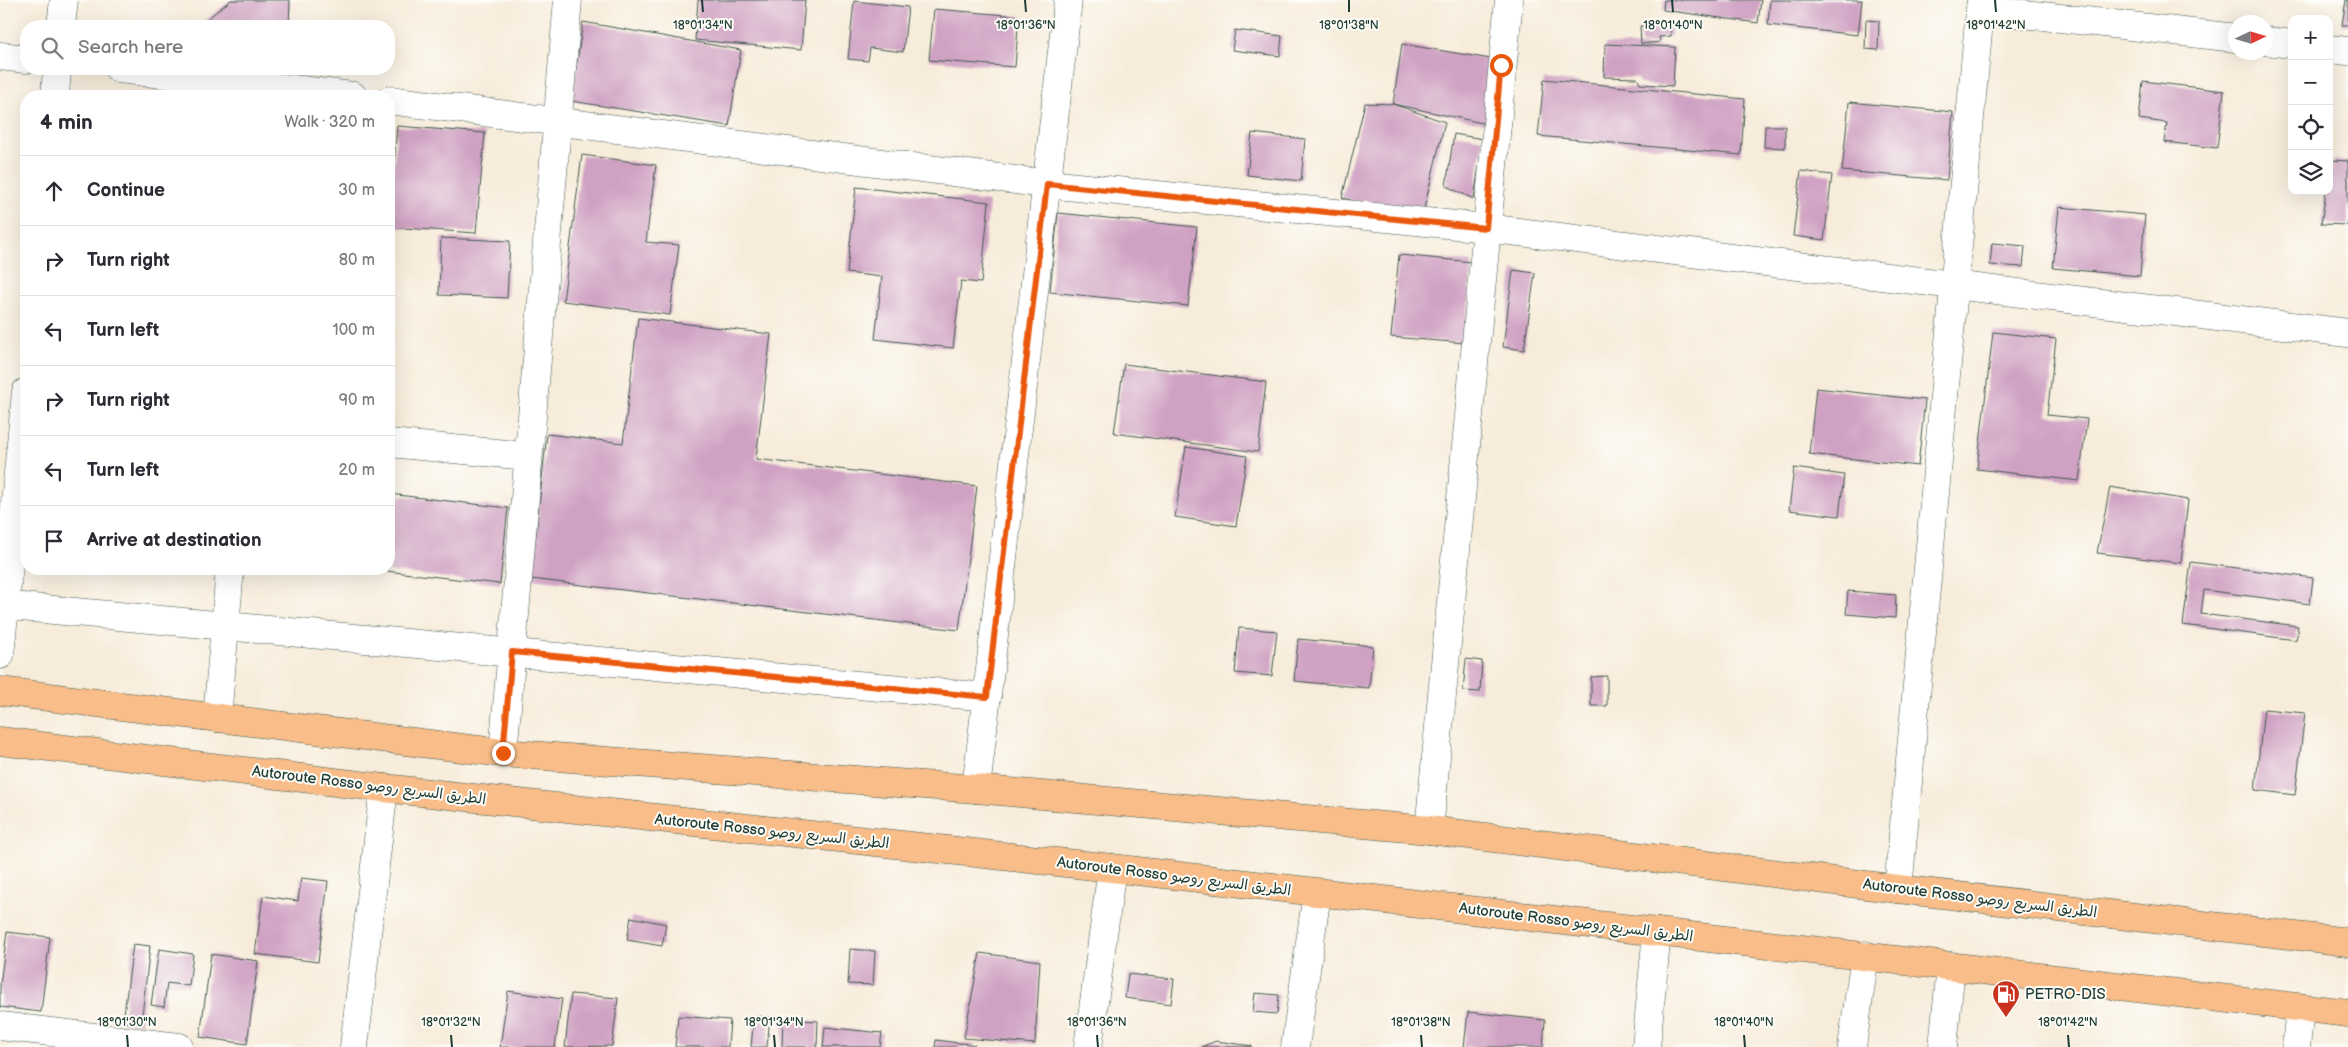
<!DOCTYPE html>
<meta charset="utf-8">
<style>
:root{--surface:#fff;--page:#f7f7f7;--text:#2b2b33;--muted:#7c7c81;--line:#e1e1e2}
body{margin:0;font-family:"Balsamiq Sans","Playpen Sans Arabic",sans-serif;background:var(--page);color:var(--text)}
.controls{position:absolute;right:15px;top:15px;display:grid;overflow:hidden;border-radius:10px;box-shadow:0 5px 20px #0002}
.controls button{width:45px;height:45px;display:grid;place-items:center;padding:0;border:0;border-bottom:1px solid var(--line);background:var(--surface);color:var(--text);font:25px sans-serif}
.compass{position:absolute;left:2228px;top:15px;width:45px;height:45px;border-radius:50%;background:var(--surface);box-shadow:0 5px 20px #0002;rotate:86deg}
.stop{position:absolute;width:15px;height:15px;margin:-11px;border:4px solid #ea580c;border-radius:50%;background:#fff}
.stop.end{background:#ea580c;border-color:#fff;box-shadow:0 1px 5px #0008}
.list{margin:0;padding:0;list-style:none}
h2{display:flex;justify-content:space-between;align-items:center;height:65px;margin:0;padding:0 20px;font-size:21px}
h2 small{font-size:16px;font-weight:400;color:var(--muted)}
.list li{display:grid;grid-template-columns:32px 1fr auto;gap:15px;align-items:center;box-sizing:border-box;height:70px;padding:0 20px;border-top:1px solid var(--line)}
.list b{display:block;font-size:19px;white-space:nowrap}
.list em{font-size:16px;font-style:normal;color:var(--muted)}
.icon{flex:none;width:28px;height:28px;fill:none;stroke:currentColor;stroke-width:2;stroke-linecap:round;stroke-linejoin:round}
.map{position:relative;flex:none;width:2348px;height:1047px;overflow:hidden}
.search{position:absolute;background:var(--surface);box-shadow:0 5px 20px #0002;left:20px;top:20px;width:375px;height:55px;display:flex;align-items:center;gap:12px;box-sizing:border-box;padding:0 18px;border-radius:20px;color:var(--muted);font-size:19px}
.panel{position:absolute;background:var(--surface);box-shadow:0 5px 20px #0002;left:20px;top:90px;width:375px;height:485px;border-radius:20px}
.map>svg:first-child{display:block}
.building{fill:#cfa1c2}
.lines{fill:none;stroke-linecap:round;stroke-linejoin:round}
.minor-casing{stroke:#3f574d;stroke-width:29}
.highway-casing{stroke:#3f574d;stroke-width:29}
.minor{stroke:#fff;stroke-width:28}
.highway{stroke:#f8bd88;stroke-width:28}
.route{stroke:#ea580c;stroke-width:6}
.ticks{fill:none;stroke:#1f3d34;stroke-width:2}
.labels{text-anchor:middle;stroke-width:4;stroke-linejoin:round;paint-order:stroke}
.street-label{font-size:15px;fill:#1f3d34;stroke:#fdfcf7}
.poi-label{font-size:15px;fill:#1f3d34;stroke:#fdfcf7;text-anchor:start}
.ticks-label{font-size:12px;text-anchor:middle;fill:#1f3d34;stroke:#fdfcf7;stroke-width:4;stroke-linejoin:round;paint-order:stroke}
</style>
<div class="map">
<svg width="2348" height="1047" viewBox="0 0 2348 1047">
<rect width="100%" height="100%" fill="#fdfcf7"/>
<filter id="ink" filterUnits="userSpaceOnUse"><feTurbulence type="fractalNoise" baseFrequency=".02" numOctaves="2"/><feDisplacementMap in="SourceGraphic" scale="10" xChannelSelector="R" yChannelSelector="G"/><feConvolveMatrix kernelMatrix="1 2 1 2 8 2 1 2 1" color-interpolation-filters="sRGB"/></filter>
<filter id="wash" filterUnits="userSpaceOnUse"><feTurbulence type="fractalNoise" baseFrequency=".0096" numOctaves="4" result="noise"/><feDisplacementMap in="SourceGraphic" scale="20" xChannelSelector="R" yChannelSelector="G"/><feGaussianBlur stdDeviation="1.12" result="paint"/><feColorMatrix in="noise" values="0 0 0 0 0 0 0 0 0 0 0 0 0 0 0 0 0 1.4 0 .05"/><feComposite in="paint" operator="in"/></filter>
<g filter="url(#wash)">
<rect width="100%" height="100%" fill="#f7ecda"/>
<g id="blocks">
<g class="building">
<polygon points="231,0 290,0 289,26 198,26"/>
<polygon points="698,0 805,0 801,50 695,40"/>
<polygon points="1664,0 1761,0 1758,23 1663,10"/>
<polygon points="1770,0 1862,0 1858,35 1768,25"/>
<polygon points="2346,0 2348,0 2348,25 2342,25"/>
<polygon points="854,1 908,7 903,52 870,48 868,61 848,59"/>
<polygon points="934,9 1019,16 1015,67 929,60"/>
<polygon points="1866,20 1879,21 1878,50 1865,49"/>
<polygon points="583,22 741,50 729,126 571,101"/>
<polygon points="1670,23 1671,36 1659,37 1660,42 1641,44 1640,26"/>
<polygon points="1235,30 1282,36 1280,56 1232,50"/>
<polygon points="1402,44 1497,60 1487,124 1393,104 1445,122 1422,217 1342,198 1365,103 1393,104"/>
<polygon points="1605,44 1675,47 1673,86 1640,84 1637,78 1604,77"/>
<polygon points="1544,79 1745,99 1741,155 1538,136"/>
<polygon points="2143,81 2224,91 2217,148 2164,142 2167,123 2139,119"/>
<polygon points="1849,102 1953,112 1947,180 1842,171"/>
<polygon points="397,126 485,133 476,233 389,227"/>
<polygon points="1765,126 1785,126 1785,148 1764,147"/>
<polygon points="1252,133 1305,139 1301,181 1247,175"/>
<polygon points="1454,134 1483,139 1474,199 1446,186"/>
<polygon points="582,155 656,165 646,242 679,245 670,315 563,301"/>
<polygon points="2332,160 2348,161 2348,225 2321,224 2326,191 2329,191"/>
<polygon points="1801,171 1832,175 1824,240 1793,236"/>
<polygon points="856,187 989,202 981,283 961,281 953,348 875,339 882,277 847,273"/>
<polygon points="2059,207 2145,215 2140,276 2053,268"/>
<polygon points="1058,213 1197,227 1188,306 1050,292"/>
<polygon points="441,238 510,241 507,298 439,295"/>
<polygon points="1992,243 2025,246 2023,267 1990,265"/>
<polygon points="1399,255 1472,262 1464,343 1391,337"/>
<polygon points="1513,270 1535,273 1524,350 1503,347"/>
<polygon points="638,318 771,334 756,459 977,486 959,630 531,579 547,434 623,443"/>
<polygon points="1993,332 2056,339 2047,415 2087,419 2079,481 1977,469"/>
<polygon points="1124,364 1266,382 1258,452 1114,433"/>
<polygon points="1816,388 1925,400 1918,466 1809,454"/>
<polygon points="1186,447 1247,456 1236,526 1175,517"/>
<polygon points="1794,468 1844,475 1839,516 1789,510"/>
<polygon points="2110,487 2188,500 2181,563 2097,553"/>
<polygon points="389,494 508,508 500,584 377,570 389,569"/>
<polygon points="2191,562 2313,578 2310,604 2204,590 2201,614 2298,626 2296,640 2183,625"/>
<polygon points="1848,591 1896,595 1895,618 1846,614"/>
<polygon points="1239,628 1277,631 1272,676 1235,673"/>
<polygon points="1298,639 1373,646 1369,688 1294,681"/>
<polygon points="1466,659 1482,661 1480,692 1463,691"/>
<polygon points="1607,676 1607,706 1591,706 1591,677"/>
<polygon points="2264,709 2305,713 2295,795 2255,790"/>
<polygon points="301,878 328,881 318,962 255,954 263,896 298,901"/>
<polygon points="631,917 666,924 662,946 627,940"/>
<polygon points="7,932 50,937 41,1012 0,1007 0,985"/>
<polygon points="133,944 150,946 141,1024 123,1022"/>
<polygon points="159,949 193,954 189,986 167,983 164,1007 151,1005"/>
<polygon points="850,949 875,951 873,985 848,984"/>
<polygon points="980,953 1040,961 1035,1044 964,1038"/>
<polygon points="211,954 258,961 247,1044 200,1037"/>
<polygon points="1128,974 1174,979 1171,1004 1125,998"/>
<polygon points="508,991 562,999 555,1047 500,1047"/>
<polygon points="1255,993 1279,995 1277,1014 1253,1012"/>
<polygon points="571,994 618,998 612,1046 565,1047"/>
<polygon points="1468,1012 1545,1020 1543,1047 1464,1047"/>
<polygon points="678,1016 730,1020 728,1047 675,1047"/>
<polygon points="754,1016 770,1017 767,1047 751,1047"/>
<polygon points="783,1019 818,1021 817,1047 782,1047"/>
<polygon points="825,1027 882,1033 880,1047 823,1047"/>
<polygon points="936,1040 975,1045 975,1047 935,1047"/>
<polygon points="1216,1041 1252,1046 1251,1047 1201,1047"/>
</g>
</g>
</g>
<g filter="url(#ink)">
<use href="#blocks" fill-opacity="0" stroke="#3f574d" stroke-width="1"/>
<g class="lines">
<g class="minor-casing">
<g id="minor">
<polyline points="1980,9 2236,38"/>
<polyline points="61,26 64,0"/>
<polyline points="2266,41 2292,44"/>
<polyline points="2329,49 2348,51"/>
<polyline points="0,56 26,59"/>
<polyline points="119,69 353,96"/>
<polyline points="55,96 57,69"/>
<polyline points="389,100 1047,184 1486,228 2348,333"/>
<polyline points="389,443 528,456"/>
<polyline points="0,605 987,697"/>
<polyline points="0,655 26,392"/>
<polyline points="217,718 230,569"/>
<polyline points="503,753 568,0"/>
<polyline points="976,789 1068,0"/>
<polyline points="1429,830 1509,0"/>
<polyline points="1898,889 1981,0"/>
<polyline points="0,1026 179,1047"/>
<polyline points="354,1047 384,788"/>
<polyline points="1088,1047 1112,868"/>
<polyline points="1295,1047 1317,893"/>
<polyline points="1646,1047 1657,932"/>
<polyline points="1852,1047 1865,955"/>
<polyline points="1943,1047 1951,966"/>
<polyline points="2296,1047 2300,1008"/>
</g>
</g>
<g class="highway-casing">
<g id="highway">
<polyline points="0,691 503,753 976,789 1429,830 1898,889 2348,942"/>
<polyline points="0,741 384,788 1112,868 2348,1013"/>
</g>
</g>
<use href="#minor" class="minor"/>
<use href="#highway" class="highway"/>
</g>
</g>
<g class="lines" filter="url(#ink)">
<polyline class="route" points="503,753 512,652 987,697 1047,184 1486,228 1501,65"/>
</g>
<path class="ticks" d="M702,0L703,12M1025,0L1026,12M1349,0V12M1672,0L1673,12M1995,0L1996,12M127,1035L128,1047M451,1035L452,1047M774,1035L775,1047M1097,1035L1098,1047M1421,1035L1422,1047M1744,1035L1745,1047M2068,1035L2069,1047"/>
<defs>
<g id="fuel-pin" transform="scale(1.4375)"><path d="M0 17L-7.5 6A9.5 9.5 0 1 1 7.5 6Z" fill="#c8321e" stroke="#fdfcf7"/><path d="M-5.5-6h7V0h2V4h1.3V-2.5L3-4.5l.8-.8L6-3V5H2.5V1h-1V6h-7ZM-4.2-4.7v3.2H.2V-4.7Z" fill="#fff"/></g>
</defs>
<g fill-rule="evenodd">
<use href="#fuel-pin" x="2006" y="994"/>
</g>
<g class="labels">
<g class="street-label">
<text transform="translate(369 785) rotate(7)" y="5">Autoroute Rosso الطريق السريع روصو</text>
<text transform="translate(772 831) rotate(6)" y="5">Autoroute Rosso الطريق السريع روصو</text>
<text transform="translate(1174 876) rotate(7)" y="5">Autoroute Rosso الطريق السريع روصو</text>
<text transform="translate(1980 898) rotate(7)" y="5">Autoroute Rosso الطريق السريع روصو</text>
<text transform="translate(1576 922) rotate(7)" y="5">Autoroute Rosso الطريق السريع روصو</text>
</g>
<g class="poi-label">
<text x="2025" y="999">PETRO-DIS</text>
</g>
</g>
<g class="ticks-label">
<text x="703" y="29">18°01'34"N</text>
<text x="1026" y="29">18°01'36"N</text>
<text x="1349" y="29">18°01'38"N</text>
<text x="1673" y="29">18°01'40"N</text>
<text x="1996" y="29">18°01'42"N</text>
<text x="127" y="1026">18°01'30"N</text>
<text x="451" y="1026">18°01'32"N</text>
<text x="774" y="1026">18°01'34"N</text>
<text x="1097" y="1026">18°01'36"N</text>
<text x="1421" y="1026">18°01'38"N</text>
<text x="1744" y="1026">18°01'40"N</text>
<text x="2068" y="1026">18°01'42"N</text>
</g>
</svg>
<div class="controls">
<button>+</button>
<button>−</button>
<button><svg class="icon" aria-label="locate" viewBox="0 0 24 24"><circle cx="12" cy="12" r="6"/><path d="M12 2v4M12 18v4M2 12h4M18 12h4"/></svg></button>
<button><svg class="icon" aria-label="layers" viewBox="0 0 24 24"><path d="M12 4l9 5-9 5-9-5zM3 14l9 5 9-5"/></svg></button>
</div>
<svg class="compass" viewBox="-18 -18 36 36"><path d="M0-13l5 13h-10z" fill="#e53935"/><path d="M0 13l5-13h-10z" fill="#7c7c81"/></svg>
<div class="stop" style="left:1501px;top:65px"></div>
<div class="stop end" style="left:503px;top:753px"></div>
<div class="search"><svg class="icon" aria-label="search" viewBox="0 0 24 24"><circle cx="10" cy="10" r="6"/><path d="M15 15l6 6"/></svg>Search here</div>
<section class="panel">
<h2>4 min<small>Walk · 320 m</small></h2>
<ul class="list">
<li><svg class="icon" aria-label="ahead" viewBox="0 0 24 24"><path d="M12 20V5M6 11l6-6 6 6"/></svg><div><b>Continue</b></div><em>30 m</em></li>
<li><svg class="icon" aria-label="right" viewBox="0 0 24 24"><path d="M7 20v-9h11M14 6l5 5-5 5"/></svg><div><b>Turn right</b></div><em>80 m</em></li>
<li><svg class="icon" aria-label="left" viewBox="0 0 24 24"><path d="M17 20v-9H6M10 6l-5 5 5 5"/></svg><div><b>Turn left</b></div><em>100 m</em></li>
<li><svg class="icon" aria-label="right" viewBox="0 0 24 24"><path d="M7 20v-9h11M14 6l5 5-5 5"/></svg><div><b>Turn right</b></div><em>90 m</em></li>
<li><svg class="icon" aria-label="left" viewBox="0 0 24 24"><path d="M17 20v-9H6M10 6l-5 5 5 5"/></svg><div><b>Turn left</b></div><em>20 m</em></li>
<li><svg class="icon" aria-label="arrive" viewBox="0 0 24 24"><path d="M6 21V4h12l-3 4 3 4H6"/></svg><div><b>Arrive at destination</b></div></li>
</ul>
</section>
</div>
